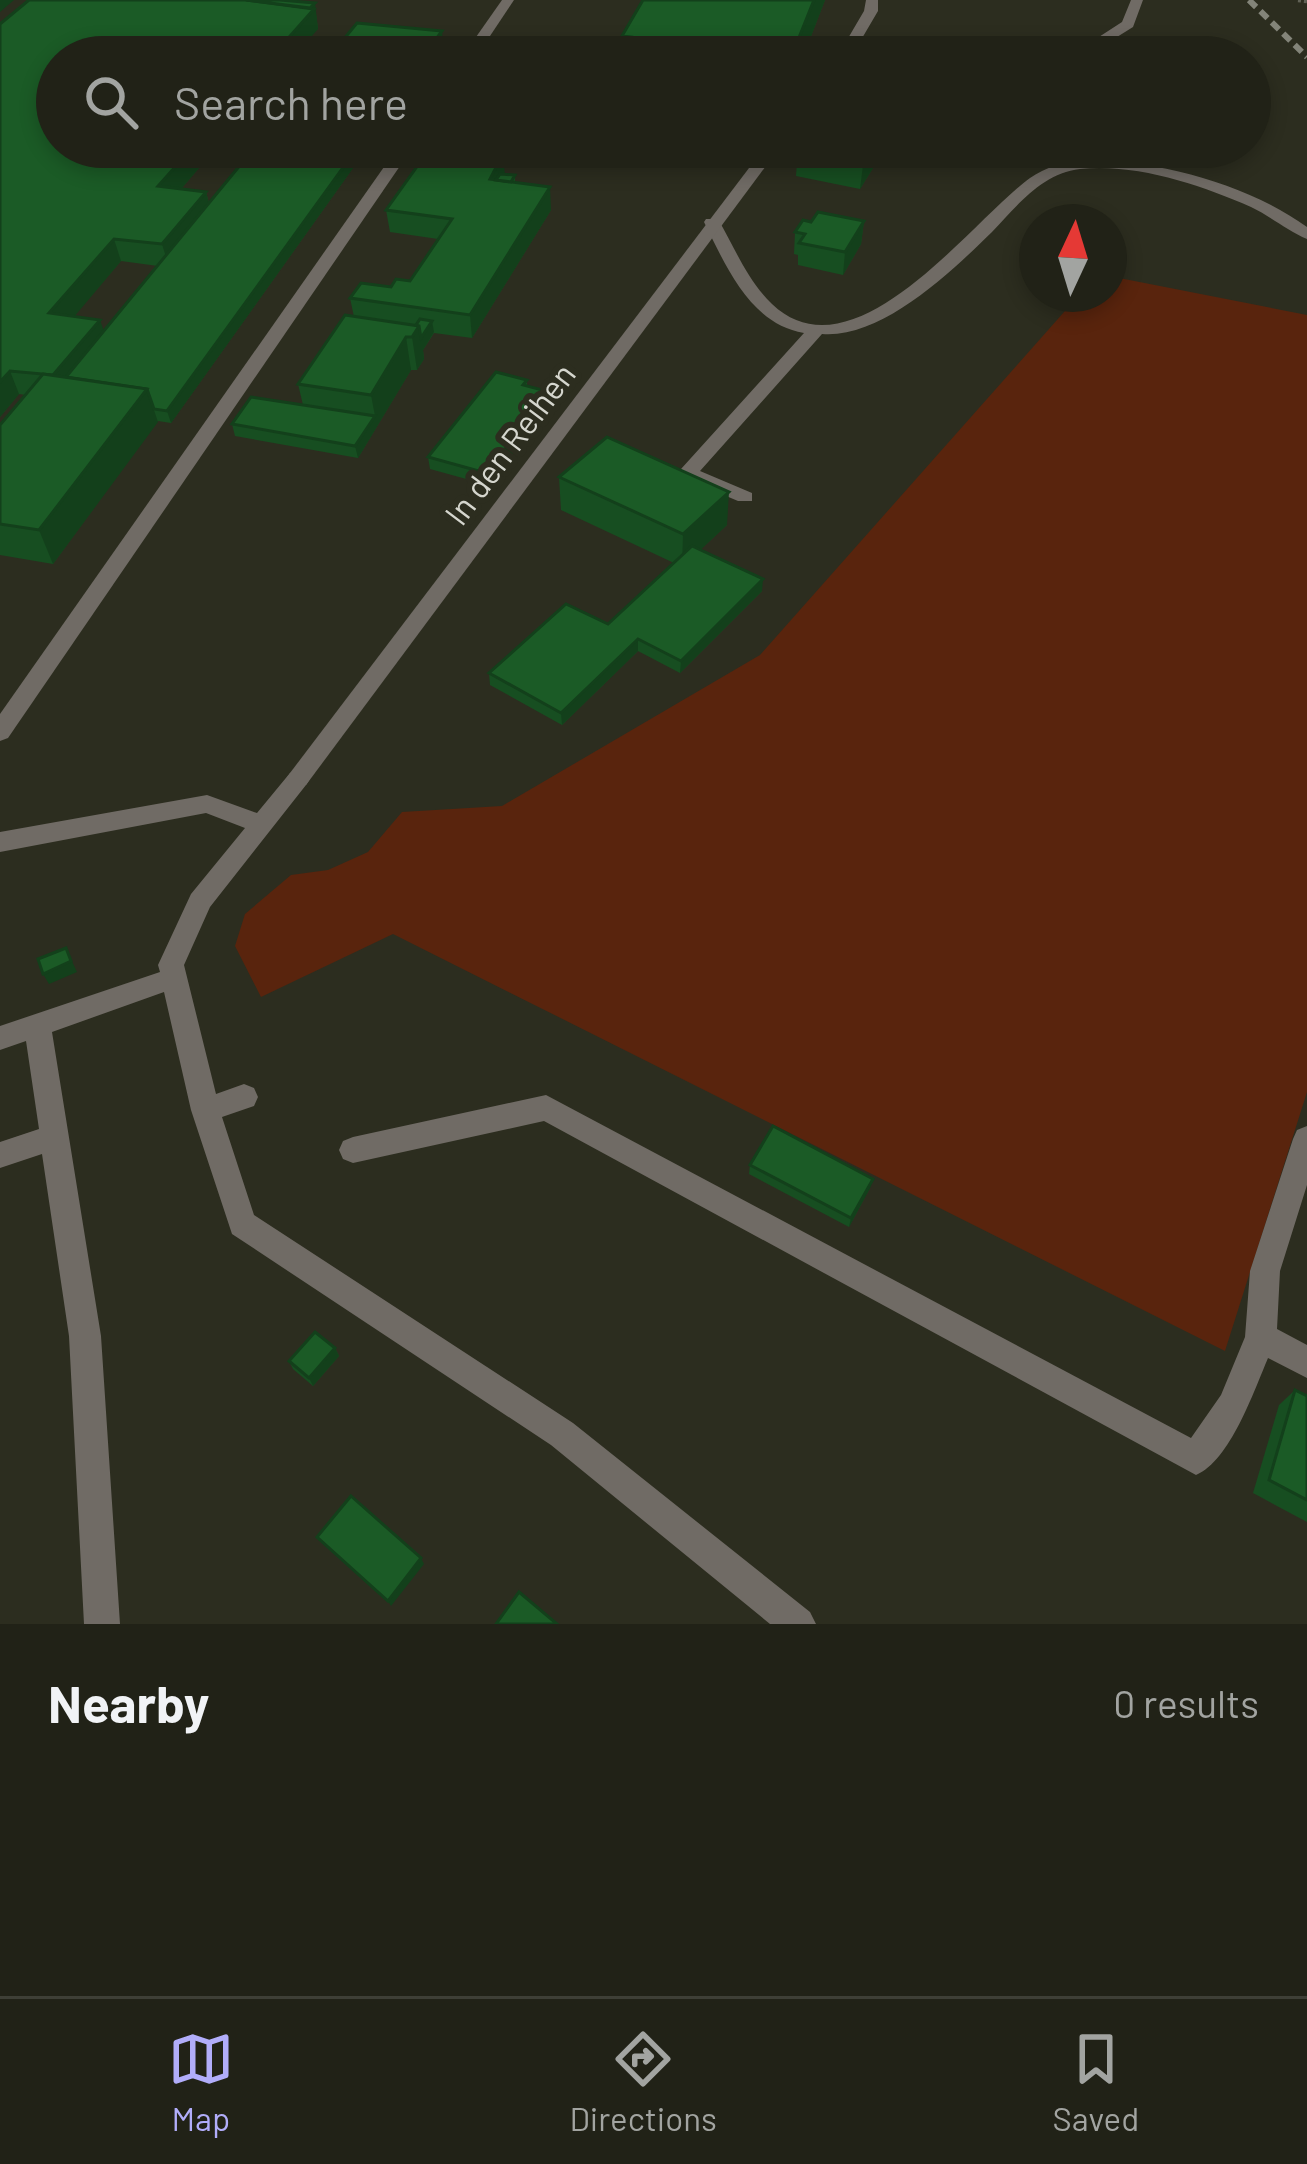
<!DOCTYPE html>
<style>
:root{--surface:#212217;--page:#292a20;--text:#f1f3f6;--muted:#a2a4a1;--line:#3e3f36;--accent:#b1adfa}
body{margin:0;font-family:Barlow,sans-serif;background:var(--page);color:var(--text)}
.compass{position:absolute;left:1019px;top:204px;width:108px;height:108px;border-radius:50%;background:var(--surface);box-shadow:0 6px 18px #0003;rotate:4deg}
.list{margin:0;padding:0;list-style:none}
h2{display:flex;justify-content:space-between;align-items:center;height:156px;margin:0;padding:0 48px;font-size:51px}
h2 small{font-size:39px;font-weight:400;color:var(--muted)}
.icon{flex:none;width:66px;height:66px;fill:none;stroke:currentColor;stroke-width:2;stroke-linecap:round;stroke-linejoin:round}
.map{position:relative;flex:none;width:1307px;height:1624px;overflow:hidden}
.search{position:absolute;background:var(--surface);box-shadow:0 6px 18px #0003;left:36px;right:36px;top:36px;height:132px;display:flex;align-items:center;gap:30px;box-sizing:border-box;padding:0 42px;border-radius:66px;color:var(--muted);font-size:45px}
.sheet{height:372px;background:var(--surface)}
nav{display:flex;justify-content:space-around;align-items:center;box-sizing:border-box;height:168px;border-top:3px solid var(--line);background:var(--surface);font-size:33px;color:var(--muted)}
nav a{display:grid;justify-items:center;gap:6px}
nav .on{color:var(--accent)}
.map>svg:first-child{display:block}
.green{fill:#59240d}
.lines{fill:none;stroke-linecap:round;stroke-linejoin:round}
.path{stroke:#616256;stroke-width:4.5;stroke-dasharray:3 3;stroke-linecap:butt}
.service{fill:#706b65;fill-rule:evenodd}
.minor{fill:#706b65;fill-rule:evenodd}
.rail{stroke:#838479;stroke-width:6;stroke-dasharray:10 6;stroke-linecap:butt}
.wall{fill:#174e21;fill-rule:evenodd}
.shaded-wall{fill:#13401b}
.building{fill:#1b5b26;stroke:#13401b;stroke-width:3}
.labels{text-anchor:middle;stroke-width:12;stroke-linejoin:round;paint-order:stroke}
.street-label{font-size:33px;fill:#d5d6ce;stroke:#2c2d1f}
</style>
<div class="map">
<svg width="1307" height="1624" viewBox="0 0 1307 1624">
<rect width="100%" height="100%" fill="#2c2d1f"/>
<polygon class="green" points="1109,276 1307,315 1307,1092 1225,1351 393,934 261,997 235,946 245,914 291,875 328,870 368,852 402,812 502,806 760,655 1080,294 1109,294"/>
<g class="lines">
<polyline class="path" points="1298,0 1307,1"/>
<g class="service">
<polygon points="502,0 514,0 476,57 462,57"/>
<polygon points="1131,0 1143,0 1133,27 1085,57 1068,57 1122,22"/>
<polygon points="398,147 413,147 8,738 0,741 0,714"/>
<path d="M1081,159C1158,161 1244,182 1307,227V239C1288,231 1270,216 1251,207C1201,185 1136,163 1080,169C1042,173 1017,206 992,232C952,271 882,339 822,334L700,471L752,493V501H738L681,477V469L804,333C750,324 726,266 704,222L706,219H718C735,248 747,280 772,304C854,382 971,221 1030,178C1046,167 1062,163 1081,159Z"/>
<polygon points="298,770 306,773 310,779 306,785 210,907 184,965 216,1094 244,1084 254,1088 258,1097 254,1106 222,1117 254,1215 573,1423 810,1612 816,1624 770,1624 551,1445 232,1234 191,1110 164,992 52,1032 101,1336 120,1624 84,1624 69,1336 42,1154 0,1168 0,1142 39,1129 26,1041 0,1050 0,1026 160,972 158,965 191,894 245,828 206,813 0,852 0,832 207,795 257,813 290,773"/>
<path d="M546,1095L1191,1438L1221,1395L1245,1337L1250,1271L1293,1139L1297,1130L1307,1126V1185L1280,1271L1277,1329L1307,1345V1378L1268,1358C1254,1391 1230,1461 1196,1475L544,1121L353,1163L343,1159L339,1150L343,1141L353,1137Z"/>
</g>
<g class="minor">
<polygon points="866,0 878,0 878,11 851,57 837,57 864,11"/>
<polygon points="765,147 780,147 306,785 290,785 286,779 290,773"/>
</g>
<polyline class="rail" points="1249,0 1307,57"/>
</g>
<g class="wall">
<polygon points="643,0 825,0 803,57 622,57 622,36"/>
<path d="M316,14L318,29L57,147H217L181,189L206,192L209,203L255,147H368L171,423L158,421L53,564L0,555V425L26,395L19,394L0,417V24ZM121,261L158,266L104,331L74,316Z"/>
<polygon points="556,147 751,147 743,158 678,148 670,164 556,150"/>
<polygon points="798,147 886,147 860,189 796,176"/>
<polygon points="504,174 515,175 515,183 551,210 472,338 434,333 423,350 424,359 417,370 411,370 358,458 235,436 232,424 303,405 298,384 354,317 350,298 410,281 438,239 390,232 386,210"/>
<polygon points="864,221 861,244 843,275 798,265 798,255 794,254 795,232 811,222"/>
<polygon points="527,380 527,386 550,392 551,404 488,485 430,469 428,457"/>
<polygon points="559,477 727,525 700,550 762,591 680,673 638,651 562,725 490,685 489,673 608,624 674,563 561,510"/>
<polygon points="750,1165 870,1188 849,1227 749,1174"/>
<polygon points="335,1348 339,1356 313,1386 293,1369 289,1361"/>
<polygon points="1295,1390 1307,1396 1307,1522 1253,1493 1279,1405"/>
</g>
<g class="shaded-wall">
<polygon points="0,0 14,0 0,12"/>
<polygon points="814,0 825,0 803,57 797,57 798,40"/>
<polygon points="315,3 318,29 294,57 283,44"/>
<polygon points="442,31 443,42 432,57 423,57"/>
<polygon points="193,147 217,147 164,209 158,186"/>
<polygon points="358,147 368,147 171,423 167,411"/>
<polygon points="673,147 678,147 670,164 670,152"/>
<polygon points="870,147 886,147 860,189 864,157"/>
<polygon points="503,154 505,176 497,191 490,179"/>
<polygon points="550,187 551,210 472,338 470,315"/>
<polygon points="206,192 212,215 169,267 162,244"/>
<polygon points="864,221 861,244 843,275 845,252"/>
<polygon points="114,239 121,261 58,336 49,313"/>
<polygon points="100,320 108,343 63,397 53,377"/>
<polygon points="432,321 434,332 423,350 424,359 417,370 412,337 419,326"/>
<polygon points="406,337 411,370 358,458 355,446 375,416 371,395"/>
<polygon points="10,371 19,394 0,417 0,382"/>
<polygon points="147,389 158,422 53,564 39,530"/>
<polygon points="550,392 551,404 488,485 486,473"/>
<polygon points="729,492 727,525 682,567 683,534"/>
<polygon points="763,579 762,591 680,673 681,661"/>
<polygon points="638,639 638,651 562,725 561,713"/>
<polygon points="66,948 77,972 49,984 43,974"/>
<polygon points="873,1179 870,1188 849,1227 851,1218"/>
<polygon points="335,1348 339,1356 313,1386 309,1378"/>
<polygon points="421,1558 424,1564 391,1606 388,1601"/>
</g>
<g class="building">
<polygon points="29,0 246,0 314,9 283,44 326,48 318,57 57,57 57,147 193,147 158,186 206,192 162,244 114,239 49,313 100,320 53,375 10,371 0,382 0,24"/>
<polygon points="246,0 280,0 315,3 310,8"/>
<polygon points="643,0 814,0 798,40 785,38 777,57 661,57 622,53 631,37 622,36"/>
<polygon points="357,23 442,31 423,57 329,57"/>
<polygon points="865,49 910,57 860,57"/>
<polygon points="255,147 358,147 167,411 154,409 147,389 66,377"/>
<polygon points="431,147 503,154 490,179 550,187 470,315 350,298 361,283 391,287 396,279 410,281 452,219 386,210"/>
<polygon points="626,147 673,147 670,152"/>
<polygon points="810,147 870,147 864,157"/>
<polygon points="500,174 515,175 511,182 496,180"/>
<polygon points="818,212 864,221 845,252 799,243 805,234 795,232 803,220 811,222"/>
<polygon points="345,315 419,326 412,337 406,337 371,395 298,384"/>
<polygon points="420,319 432,321 421,338 419,326 416,325"/>
<polygon points="496,372 527,380 523,385 550,392 486,473 428,457"/>
<polygon points="43,374 147,389 39,530 0,524 0,425"/>
<polygon points="251,397 375,416 355,446 232,424"/>
<polygon points="607,437 729,492 683,534 559,477"/>
<polygon points="692,546 763,579 681,661 638,639 561,713 489,673 566,604 608,624"/>
<polygon points="66,948 71,961 43,974 38,959"/>
<polygon points="773,1126 873,1179 851,1218 750,1165"/>
<polygon points="315,1332 335,1348 309,1378 289,1361"/>
<polygon points="1295,1390 1307,1396 1307,1500 1269,1480"/>
<polygon points="351,1496 421,1558 388,1601 317,1537"/>
<polygon points="519,1592 557,1624 496,1624"/>
</g>
<g class="labels">
<g class="street-label">
<text transform="translate(510 444) rotate(-53)" y="12">In den Reihen</text>
</g>
</g>
</svg>
<svg class="compass" viewBox="-18 -18 36 36"><path d="M0-13l5 13h-10z" fill="#e53935"/><path d="M0 13l5-13h-10z" fill="#a2a4a1"/></svg>
<div class="search"><svg class="icon" aria-label="search" viewBox="0 0 24 24"><circle cx="10" cy="10" r="6"/><path d="M15 15l6 6"/></svg>Search here</div>
</div>
<section class="sheet">
<h2>Nearby<small>0 results</small></h2>
<ul class="list">
</ul>
</section>
<nav>
<a class="on"><svg class="icon" aria-label="map" viewBox="0 0 24 24"><path d="M3 6l6-2 6 2 6-2v14l-6 2-6-2-6 2zM9 4v14M15 6v14"/></svg>Map</a>
<a><svg class="icon" aria-label="directions" viewBox="0 0 24 24"><path d="M12 3l9 9-9 9-9-9zM9 14v-3h6M13 9l2 2-2 2"/></svg>Directions</a>
<a><svg class="icon" aria-label="saved" viewBox="0 0 24 24"><path d="M7 4h10v16l-5-4-5 4z"/></svg>Saved</a>
</nav>
